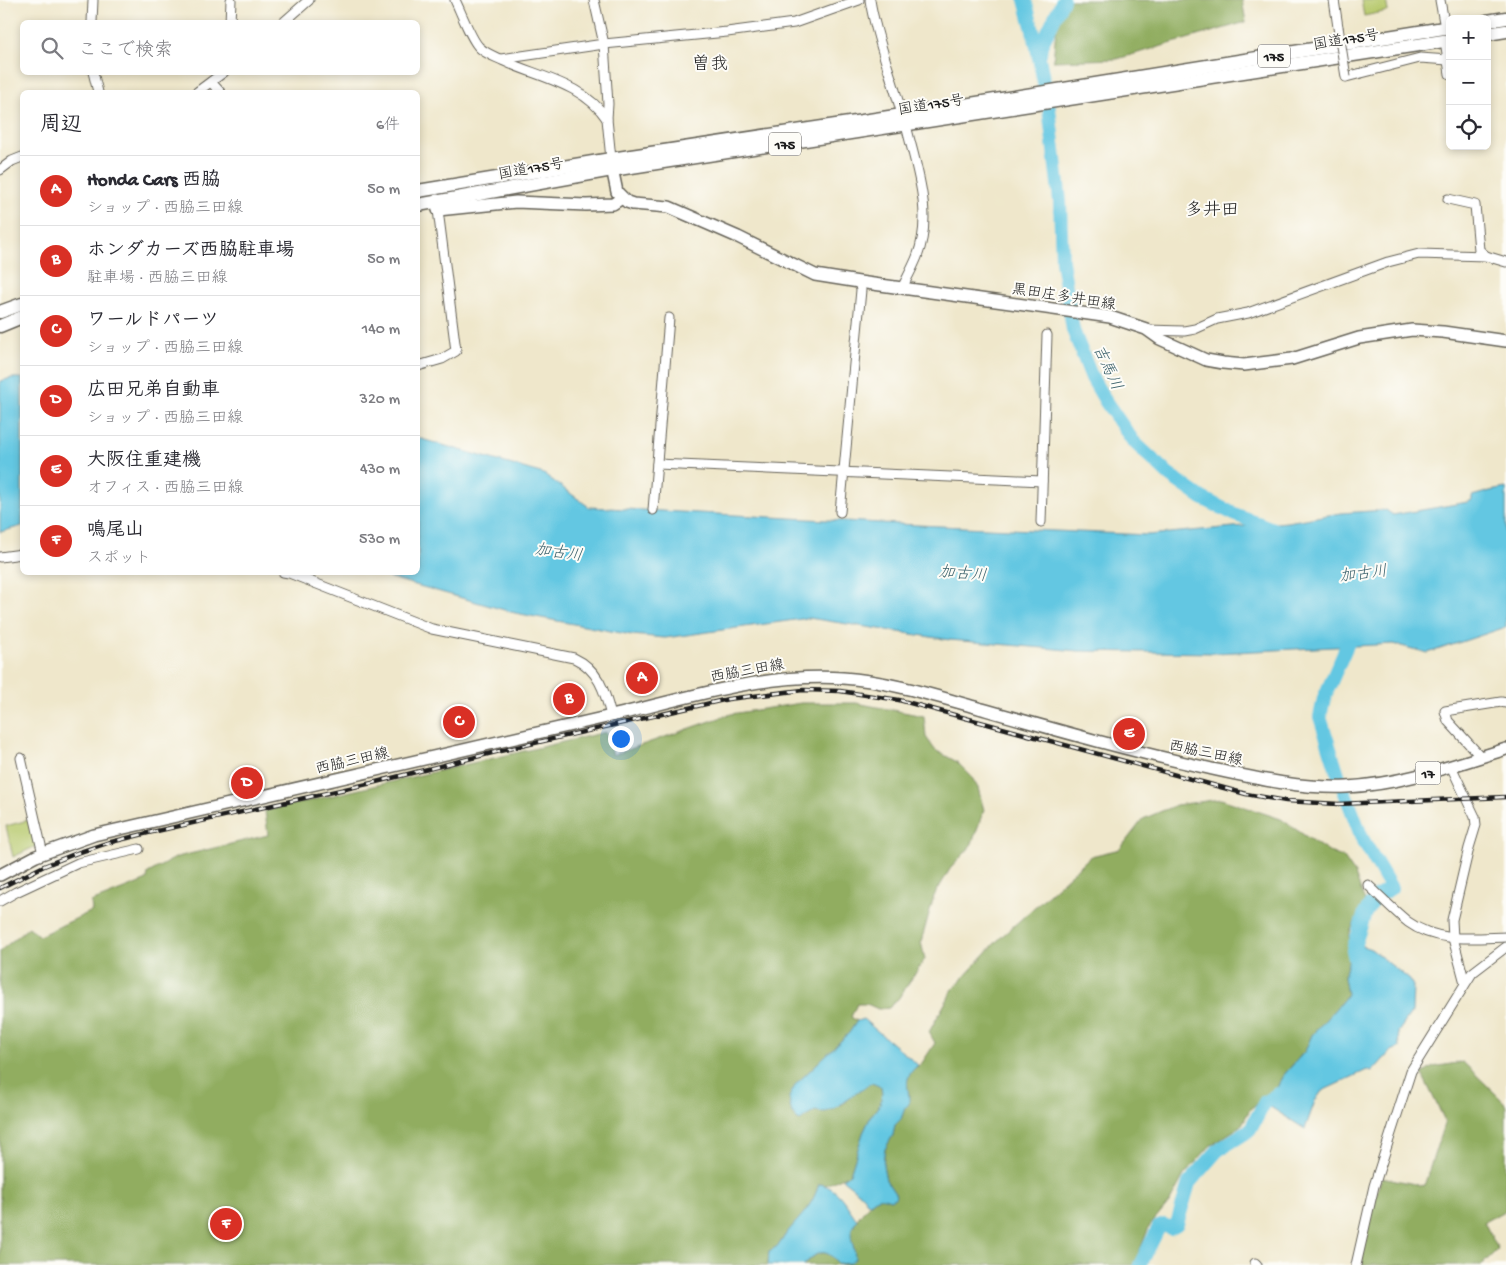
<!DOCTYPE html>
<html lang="ja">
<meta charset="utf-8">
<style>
:root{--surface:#fff;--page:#f7f7f7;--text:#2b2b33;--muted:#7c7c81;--line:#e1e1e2;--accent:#d93025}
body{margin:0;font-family:"Gochi Hand","Klee One",sans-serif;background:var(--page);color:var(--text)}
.controls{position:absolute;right:15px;top:15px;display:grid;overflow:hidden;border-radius:8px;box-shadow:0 2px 8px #0003}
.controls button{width:45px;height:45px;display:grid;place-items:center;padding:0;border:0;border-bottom:1px solid var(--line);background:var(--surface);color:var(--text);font:25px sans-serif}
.you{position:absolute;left:620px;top:738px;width:18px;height:18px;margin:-12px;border:4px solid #fff;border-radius:50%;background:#1a73e8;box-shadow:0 0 0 8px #1a73e833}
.badge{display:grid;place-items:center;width:32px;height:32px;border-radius:50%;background:var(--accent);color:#fff;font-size:16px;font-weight:700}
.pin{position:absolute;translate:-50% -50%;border:2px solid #fff;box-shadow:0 1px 5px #0006}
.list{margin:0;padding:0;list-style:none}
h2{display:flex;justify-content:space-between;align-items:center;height:65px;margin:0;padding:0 20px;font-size:21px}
h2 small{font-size:16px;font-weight:400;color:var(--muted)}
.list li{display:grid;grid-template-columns:32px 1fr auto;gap:15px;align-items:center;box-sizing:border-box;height:70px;padding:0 20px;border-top:1px solid var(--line)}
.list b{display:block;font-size:19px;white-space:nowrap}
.list p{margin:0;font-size:16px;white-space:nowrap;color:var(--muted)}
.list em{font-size:16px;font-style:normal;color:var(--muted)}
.icon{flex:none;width:28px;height:28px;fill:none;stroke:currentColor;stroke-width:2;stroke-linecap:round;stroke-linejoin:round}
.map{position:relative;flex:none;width:1506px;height:1265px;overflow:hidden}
.search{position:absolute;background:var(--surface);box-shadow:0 2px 8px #0003;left:20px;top:20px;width:400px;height:55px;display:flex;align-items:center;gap:12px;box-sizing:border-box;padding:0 18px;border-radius:8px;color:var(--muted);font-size:19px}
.panel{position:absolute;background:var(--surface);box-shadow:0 2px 8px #0003;left:20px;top:90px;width:400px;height:485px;border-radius:8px}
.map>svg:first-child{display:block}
.green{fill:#b7c96d;stroke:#6a7244}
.forest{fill:#91ad60;stroke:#56643e}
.water{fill:#64c7e2;stroke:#40727f}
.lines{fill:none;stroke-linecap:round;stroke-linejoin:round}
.river{stroke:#64c7e2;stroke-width:14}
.minor-casing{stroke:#666359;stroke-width:11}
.major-casing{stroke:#666359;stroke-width:14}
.highway-casing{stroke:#666359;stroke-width:15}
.minor{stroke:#fff;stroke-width:9}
.major{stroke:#fff;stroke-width:11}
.highway{stroke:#fff;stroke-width:12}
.rail-casing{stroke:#1c1c1c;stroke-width:4.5}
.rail{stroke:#fdfcf7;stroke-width:2.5;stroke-dasharray:8;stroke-linecap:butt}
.minor-bridge-casing{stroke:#666359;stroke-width:11;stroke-linecap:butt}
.minor-bridge{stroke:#fff;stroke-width:9}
.labels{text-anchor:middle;stroke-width:4;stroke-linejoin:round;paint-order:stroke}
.shield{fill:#fdfcf7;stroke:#605f5e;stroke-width:1}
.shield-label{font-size:14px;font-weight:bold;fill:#1c1c1c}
.street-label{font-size:15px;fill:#1c1c1c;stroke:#fdfcf7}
.water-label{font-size:16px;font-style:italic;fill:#39606b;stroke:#fdfcf7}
.quarter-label{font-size:18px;fill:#1c1c1c;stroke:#fdfcf7}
</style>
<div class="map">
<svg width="1506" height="1265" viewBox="0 0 1506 1265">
<rect width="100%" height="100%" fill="#fdfcf7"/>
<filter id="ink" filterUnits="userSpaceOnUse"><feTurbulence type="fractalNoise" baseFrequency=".02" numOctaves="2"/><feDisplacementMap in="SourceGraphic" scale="10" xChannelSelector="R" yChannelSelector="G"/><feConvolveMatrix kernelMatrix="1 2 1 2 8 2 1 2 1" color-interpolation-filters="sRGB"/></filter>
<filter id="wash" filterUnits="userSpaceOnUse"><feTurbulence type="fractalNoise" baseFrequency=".0096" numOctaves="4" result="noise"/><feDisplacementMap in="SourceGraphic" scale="20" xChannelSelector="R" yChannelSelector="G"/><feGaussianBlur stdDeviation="1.12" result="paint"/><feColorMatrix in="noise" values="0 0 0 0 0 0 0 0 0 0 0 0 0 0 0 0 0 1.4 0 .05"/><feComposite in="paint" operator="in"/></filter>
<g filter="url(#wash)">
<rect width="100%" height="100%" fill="#efe7cb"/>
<g class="green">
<polygon points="1361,0 1386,0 1388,11 1364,16"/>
<polygon points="32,819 37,840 36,846 13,857 6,826"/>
</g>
<g class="forest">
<polygon points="1062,0 1242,0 1246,22 1117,59 1053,61 1058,8"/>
<path d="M801,703H856L924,716L926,737L935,750L957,762L971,776L978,788L984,810L971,846L950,869L934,896L921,942L925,959L898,999L889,1008L878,1009L867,1004H857L851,1017L857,1021L849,1033L796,1084L790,1107L797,1120L805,1118L815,1111L843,1104L847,1099L869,1084L872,1083L881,1086L882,1094L880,1104L871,1116L863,1133L850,1174L826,1185L819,1184C811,1209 801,1216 786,1234C779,1244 781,1245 769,1251L768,1265H0V951L29,927L39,936L92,911L91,902L147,880L148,873L177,857L268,835L265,811L606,732L613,755L731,714Z"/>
<path d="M1221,799L1281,819L1327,851L1344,858L1355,874L1365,902L1350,932L1349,959L1344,977L1347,994L1344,999L1312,1035L1305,1051L1282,1077L1277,1088L1250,1109L1241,1126L1210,1146L1184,1175L1169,1203L1149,1227L1134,1265H804C817,1252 826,1246 838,1264L855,1250C853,1246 850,1239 850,1235C850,1226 871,1199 879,1197C882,1195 887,1199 890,1200L896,1195L886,1180L883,1165L885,1149L893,1135L895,1125L901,1119L909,1095L906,1083L911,1071L922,1063L935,1043L929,1032L953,989L998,940L1091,856L1120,849L1143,819L1176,805Z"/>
<polygon points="1463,1062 1504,1102 1506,1107 1506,1210 1484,1222 1498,1249 1482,1265 1362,1265 1365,1226 1382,1177 1424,1186 1445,1121 1422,1074 1433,1067"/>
</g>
<g class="water">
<polygon points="12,378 22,378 22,526 0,532 0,381"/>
<polygon points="418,438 544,474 589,507 917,525 1148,535 1287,522 1341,513 1386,510 1393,515 1468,502 1472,500 1472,496 1490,491 1506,488 1506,627 1428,653 1394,644 1215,653 1079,651 950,640 809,618 665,638 632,635 515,613 373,573 418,572"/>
<polygon points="1350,943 1358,947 1359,945 1371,949 1410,980 1413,986 1412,1012 1398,1032 1399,1048 1391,1051 1372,1072 1367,1070 1322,1091 1315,1101 1305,1129 1261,1101 1277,1088 1282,1077 1305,1051 1312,1035 1344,999 1347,994 1344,977 1349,959"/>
<path d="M863,1019L918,1065C901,1080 910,1086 909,1104L905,1108L901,1119L895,1125L893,1135L885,1149L884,1155L883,1165L886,1180L896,1195L895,1198L890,1200C880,1196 878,1197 870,1203L867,1202C861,1192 851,1187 842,1179L850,1174L863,1133L871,1116L880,1104L882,1094L881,1087L872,1083L869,1084C863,1090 856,1093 849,1098C837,1106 831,1115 815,1111L800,1121C791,1117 790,1106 789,1097L796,1084L849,1033L857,1021Z"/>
<path d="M819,1184C837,1186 847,1206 857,1220C845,1235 855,1242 855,1259L850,1263L838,1264C826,1246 816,1252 804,1265H768L769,1251C781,1245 779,1244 786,1234C801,1215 811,1209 819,1184Z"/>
</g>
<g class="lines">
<g class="river">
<polyline points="1025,0 1035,38 1049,108 1060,201 1062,261 1073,330 1092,378 1106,402 1133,441 1169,475 1202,498 1234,514 1278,531"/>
<polyline points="1040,54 1041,46 1063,0"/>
<polyline points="1358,631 1348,643 1324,698 1320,717 1339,777 1362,838 1391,888 1380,895"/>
<polyline points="1356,963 1353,950 1365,913 1376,897"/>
<polyline points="1140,1265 1159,1227 1164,1225 1170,1228 1177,1224 1189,1183 1218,1150 1250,1130 1265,1102 1278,1094"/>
</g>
</g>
</g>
<g filter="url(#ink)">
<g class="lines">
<g class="minor-casing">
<g id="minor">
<path d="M455,0C460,10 472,42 480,48C486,54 496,57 504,61C539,77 584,84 607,119"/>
<polyline points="594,0 604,44 608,104 607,119 611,159"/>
<path d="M870,0C876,39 892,76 902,115"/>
<polyline points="1334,0 1338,27"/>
<polyline points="1440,0 1445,28"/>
<polyline points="92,22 93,0"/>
<polyline points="230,22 231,0"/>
<polyline points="284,22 309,0"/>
<polyline points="1445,40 1450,74"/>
<polyline points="501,59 604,44 727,32 794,23 859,0"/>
<polyline points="93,72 98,92"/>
<polyline points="1346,77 1420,58 1448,60"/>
<polyline points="211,82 220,92"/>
<polyline points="197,92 224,72"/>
<polyline points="0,170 12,161 22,157"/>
<polyline points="1448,199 1475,205 1479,250 1486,256"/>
<path d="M902,288C907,278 913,267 917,257C934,214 916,167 906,125"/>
<polyline points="1146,330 1184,331 1195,329 1217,319 1248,313 1388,262 1419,254 1486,256 1506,262"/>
<polyline points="418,366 442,359 456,351 438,210"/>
<polyline points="657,464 1042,481"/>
<polyline points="653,510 669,318"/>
<polyline points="840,512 861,290 859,282"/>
<polyline points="1041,522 1047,335"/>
<polyline points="0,557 22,554"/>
<path d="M283,572L289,573L432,629L574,658C598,669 605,691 611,716"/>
<polyline points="1481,757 1448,721 1445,711 1501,702 1506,703"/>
<polyline points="21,758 43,854"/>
<polyline points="1451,766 1475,817 1476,825 1469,848 1452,920 1453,938 1465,983"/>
<path d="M1368,885C1381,897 1394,911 1408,922C1437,943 1472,938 1506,937"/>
<polyline points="0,901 16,892 78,863 139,849"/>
<polyline points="1255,1263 1257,1265"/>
<polyline points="1356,1265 1374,1186 1411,1071 1472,973 1506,947"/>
</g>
</g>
<g class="major-casing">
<g id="major">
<polyline points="611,163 617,192 627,202 633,204 669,207 738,237 815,275 859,282 1110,317 1146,329 1160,339 1206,360 1223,363 1244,365 1292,359 1359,338 1412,330 1443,332 1506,341"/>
<polyline points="437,200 438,210 516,202 586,205 613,204 622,198"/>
<path d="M0,875L36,856L94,835L624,713C696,695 768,673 843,678C888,681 932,695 975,707C1053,729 1130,751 1208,768C1254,778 1300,789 1347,787C1403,784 1454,765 1506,749"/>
</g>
</g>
<g class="highway-casing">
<g id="highway">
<polyline points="1487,21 1506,18"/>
<polyline points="1487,34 1506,31"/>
<polyline points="418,191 611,159 902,115 1450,27"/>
<polyline points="418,205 612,170 1450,40"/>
<polyline points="0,312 22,304"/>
<polyline points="0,326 22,317"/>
</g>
</g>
<use href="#minor" class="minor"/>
<use href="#major" class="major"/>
<use href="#highway" class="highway"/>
<g class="rail-casing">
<polyline id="rail" points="0,888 44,866 77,853 107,843 148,833 372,783 500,751 728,699 803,690 840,691 899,700 1246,794 1286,801 1338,804 1506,797"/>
</g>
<use href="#rail" class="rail"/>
<g class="minor-bridge-casing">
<polyline id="minor-bridge" points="1338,27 1346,77"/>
</g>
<use href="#minor-bridge" class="minor-bridge"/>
</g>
</g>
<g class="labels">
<g class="shield">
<rect x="1258" y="44.5" width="32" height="23" rx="4"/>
<rect x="769" y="132.5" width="32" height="23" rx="4"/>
<rect x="1415.5" y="761.5" width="25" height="23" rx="4"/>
</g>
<g class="shield-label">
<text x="1274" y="61">175</text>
<text x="785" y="149">175</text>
<text x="1428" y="778">17</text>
</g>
<g class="street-label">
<text transform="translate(1346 39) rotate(-9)" y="5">国道175号</text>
<text transform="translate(931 104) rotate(-9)" y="5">国道175号</text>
<text transform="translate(531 168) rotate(-10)" y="5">国道175号</text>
<text transform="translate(1064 296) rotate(9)" y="5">黒田庄多井田線</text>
<text transform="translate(747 670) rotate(-10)" y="5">西脇三田線</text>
<text transform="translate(1206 752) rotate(12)" y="5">西脇三田線</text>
<text transform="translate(352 760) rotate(-13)" y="5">西脇三田線</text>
</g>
<g class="water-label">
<text transform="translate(1109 367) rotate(65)" y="6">吉馬川</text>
<text transform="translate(559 551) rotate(8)" y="6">加古川</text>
<text transform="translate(963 572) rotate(5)" y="6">加古川</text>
<text transform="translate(1363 572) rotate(-7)" y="6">加古川</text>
</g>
<g class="quarter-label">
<text x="710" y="69">曽我</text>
<text x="1212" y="215">多井田</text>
</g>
</g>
</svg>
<div class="controls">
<button>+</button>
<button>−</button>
<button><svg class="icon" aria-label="locate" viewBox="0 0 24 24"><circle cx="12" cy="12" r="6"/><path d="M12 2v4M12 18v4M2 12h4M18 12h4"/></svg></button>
</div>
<div class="you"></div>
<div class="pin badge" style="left:642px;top:678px">A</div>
<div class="pin badge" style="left:569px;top:699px">B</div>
<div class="pin badge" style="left:459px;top:722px">C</div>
<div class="pin badge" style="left:247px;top:783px">D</div>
<div class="pin badge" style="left:1129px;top:734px">E</div>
<div class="pin badge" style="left:226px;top:1224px">F</div>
<div class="search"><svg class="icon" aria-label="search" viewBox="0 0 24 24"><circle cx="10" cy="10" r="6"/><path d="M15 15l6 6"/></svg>ここで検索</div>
<section class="panel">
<h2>周辺<small>6件</small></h2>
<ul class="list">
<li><span class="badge">A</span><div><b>Honda Cars 西脇</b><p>ショップ · 西脇三田線</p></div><em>50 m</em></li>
<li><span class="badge">B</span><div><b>ホンダカーズ西脇駐車場</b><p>駐車場 · 西脇三田線</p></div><em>50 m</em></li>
<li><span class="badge">C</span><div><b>ワールドパーツ</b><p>ショップ · 西脇三田線</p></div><em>140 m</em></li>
<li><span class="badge">D</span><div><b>広田兄弟自動車</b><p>ショップ · 西脇三田線</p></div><em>320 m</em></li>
<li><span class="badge">E</span><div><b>大阪住重建機</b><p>オフィス · 西脇三田線</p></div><em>430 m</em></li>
<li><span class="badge">F</span><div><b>鳴尾山</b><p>スポット</p></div><em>530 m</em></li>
</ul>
</section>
</div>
